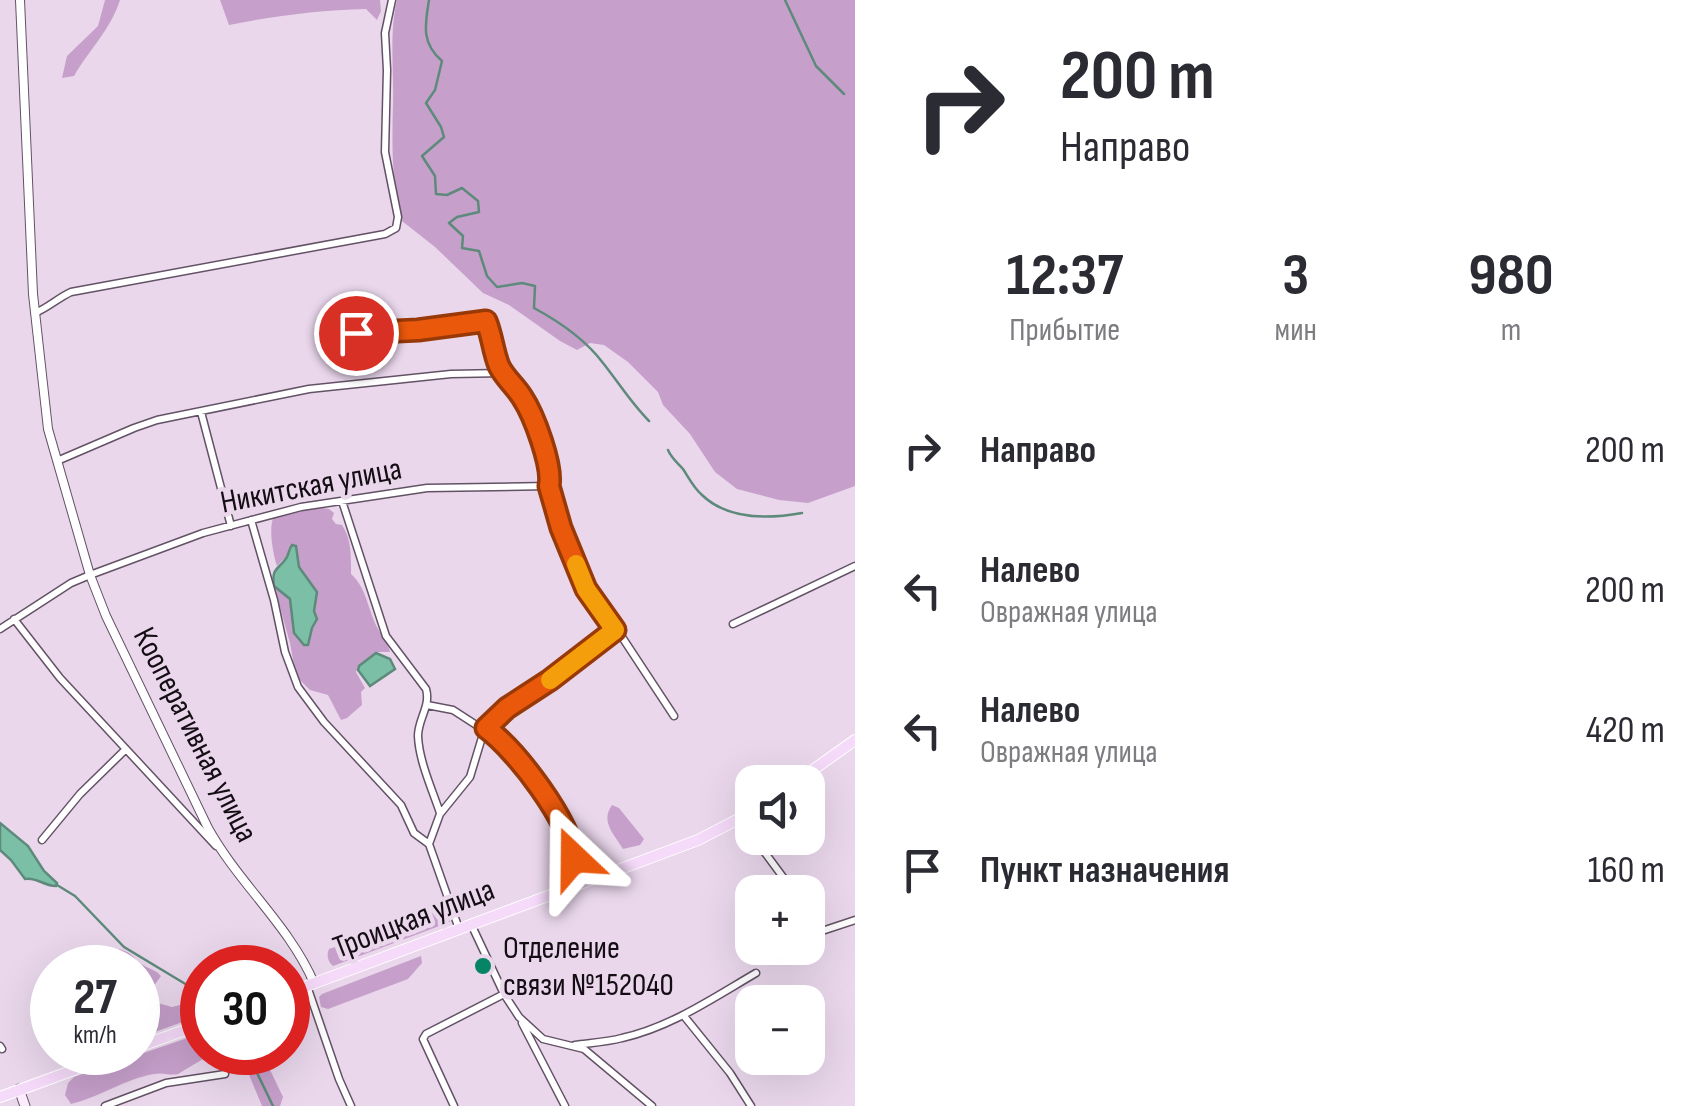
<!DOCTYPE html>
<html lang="ru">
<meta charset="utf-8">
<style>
:root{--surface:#fff;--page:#f2f2f3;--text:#2b2b33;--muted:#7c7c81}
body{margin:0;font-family:"Sofia Sans Condensed",sans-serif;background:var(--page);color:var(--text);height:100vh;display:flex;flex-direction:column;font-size:38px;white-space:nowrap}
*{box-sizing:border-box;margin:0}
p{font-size:32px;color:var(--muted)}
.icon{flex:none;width:55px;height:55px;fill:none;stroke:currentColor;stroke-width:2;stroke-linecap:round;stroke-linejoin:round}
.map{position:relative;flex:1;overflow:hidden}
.panel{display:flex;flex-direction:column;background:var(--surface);width:850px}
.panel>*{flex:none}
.top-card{background:#fff;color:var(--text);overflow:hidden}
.tools{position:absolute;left:735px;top:765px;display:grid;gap:20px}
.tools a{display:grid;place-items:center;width:90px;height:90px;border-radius:20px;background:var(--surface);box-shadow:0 10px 40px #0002;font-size:50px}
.speed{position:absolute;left:30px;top:945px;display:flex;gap:20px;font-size:50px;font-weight:700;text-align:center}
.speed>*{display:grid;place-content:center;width:130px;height:130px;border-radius:50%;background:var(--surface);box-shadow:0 10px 40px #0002;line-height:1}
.speed small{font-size:25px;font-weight:400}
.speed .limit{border:15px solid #d22;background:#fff;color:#111}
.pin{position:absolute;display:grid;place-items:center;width:85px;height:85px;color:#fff;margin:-42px;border:5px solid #fff;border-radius:50%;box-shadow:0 2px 10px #0007}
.me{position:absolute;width:110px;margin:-55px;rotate:337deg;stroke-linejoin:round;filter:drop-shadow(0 0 8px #0008)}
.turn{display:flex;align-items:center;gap:35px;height:210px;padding:0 40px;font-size:45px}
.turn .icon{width:130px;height:130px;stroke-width:2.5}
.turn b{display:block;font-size:70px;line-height:85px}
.eta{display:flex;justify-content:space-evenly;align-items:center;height:170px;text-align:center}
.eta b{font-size:60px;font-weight:700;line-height:70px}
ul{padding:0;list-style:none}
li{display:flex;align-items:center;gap:30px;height:140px;padding:0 40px}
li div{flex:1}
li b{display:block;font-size:38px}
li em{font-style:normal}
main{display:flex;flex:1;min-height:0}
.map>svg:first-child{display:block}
</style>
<main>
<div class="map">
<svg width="855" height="1106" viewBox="0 0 855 1106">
<rect width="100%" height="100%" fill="#ead7ec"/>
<path fill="#c6a0cb" d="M105 0H120C111 29 89 50 74 76L62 78 67 56 98 26Z
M220 0H380L381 11 377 20 366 9C320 10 274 16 229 25Z
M397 0H855V486L808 503 779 500 737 489 715 472 690 434 663 405 658 392 628 362 604 345 590 343 577 350 560 341 509 305 483 293 435 247 402 221C391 182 392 142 393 103 394 67 389 35 397 0Z
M316 507 329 509 334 513 332 519 336 524 342 525C352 540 351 557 351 574 367 588 368 611 378 629 383 638 388 642 390 652H376L358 666 356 672 365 688 361 692 362 705 347 718 341 720 328 695 310 690 296 676 290 643 274 586 290 599 294 633 312 628 317 619 314 611 317 592 299 567 296 546 277 566C273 554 268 527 274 516Z
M612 805 619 808 644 839 640 845 623 849C614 834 600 822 612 805Z
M438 910 450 917V922L333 966C328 962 326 955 329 949L338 946 342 947 345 954 352 956 362 946 386 938 395 927Z
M119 949C136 954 132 959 143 965 150 970 155 969 161 976L153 987 138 978V968L123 967 116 955Z
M421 956 422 963 408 979 328 1009 321 1007 319 997 322 994Z
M192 988 202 991V1015L138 1038V1011L158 1003 172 1007 180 1005Z
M202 1033V1052L213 1053 178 1074C169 1076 163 1072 154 1074 125 1079 100 1097 71 1104L65 1095 68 1083 74 1077Z
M240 1053H262L283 1097 280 1106H262Z"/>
<path fill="#7cbfa7" stroke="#5d8a7b" stroke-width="2.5" d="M292 545 296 546 299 567 317 592 314 611 317 619 312 628 308 645H304L294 633 290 599 274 586C271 567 279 570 287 557 289 553 289 549 292 545Z
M376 653 390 659 395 669 370 686 358 670 359 666Z
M0 823 28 846 44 871 57 883 56 886C44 886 37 877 25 879L11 860 0 850Z"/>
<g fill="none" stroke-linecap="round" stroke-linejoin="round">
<path stroke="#5d8a7b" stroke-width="2.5" d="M429 0C425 25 421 43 442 61L435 90 426 103 441 127 444 137 422 156 435 176 436 194 447 195 462 188 478 201 479 212 457 217 449 223 463 236 462 248 479 251 487 276 497 287 522 283 535 286 534 308C560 322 585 339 603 363 619 383 631 403 649 421
M785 0 816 66 844 94
M668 450C672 459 677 462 683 469 689 478 693 487 702 495 728 520 769 519 802 513
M57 885 75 896 124 947 202 994
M247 1052 273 1106"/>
<g stroke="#635265" stroke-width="9">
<path id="minor" d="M35 313C49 307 58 298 71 292L385 234 396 228 398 217 385 152 387 70 385 33 392 0
M356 333 418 330 486 321C492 335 493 351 499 366 505 378 515 386 522 397 534 416 553 465 549 486 564 537 580 600 622 637L674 716
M201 412 231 526
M57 461 134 428 157 420 309 389 451 374 503 373
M342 501 386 636 426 689C431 706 418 719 418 736 419 761 432 789 440 813
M251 520 274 600 285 652 298 687 324 722 401 805 414 833 429 844
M14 619 60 678 216 846
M733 624 855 566
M0 629 71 583 90 575 203 533 301 507 427 488 549 486
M427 705 453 710 484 730
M486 728 520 758 568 834 573 847 577 886
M741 819 752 835
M754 838 794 892
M42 840 80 794 126 749
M808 911 822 931 855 920
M471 924 504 994 519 1017 543 1039 584 1049 652 1106
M459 929 429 844 440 814 470 777 483 734 490 723 507 708 551 680 615 630
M307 986 339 1079 351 1106
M684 1016 730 1073 751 1106
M522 1023 565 1106
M575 1045C590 1043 607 1042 622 1038 671 1027 713 998 756 973
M0 1046 2 1049
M105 1106 166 1083 225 1074
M454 1106 423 1039 426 1034 504 994"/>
</g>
<g stroke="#635265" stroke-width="10">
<path id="tertiary" d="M20 0 33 294 48 429 90 575 106 616 208 828C239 884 289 925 314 983"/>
</g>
<g stroke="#635265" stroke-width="11">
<path id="secondary" d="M19 1089 25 1106"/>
</g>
<g stroke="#fff" stroke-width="12">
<path id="primary" d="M796 782 855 740
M288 993 698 840 752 812
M138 1047 202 1024
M0 1097 123 1052"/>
</g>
<use href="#minor" stroke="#fff" stroke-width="6"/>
<use href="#tertiary" stroke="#fff" stroke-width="8"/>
<use href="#secondary" stroke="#faecfc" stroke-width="9"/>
<use href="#primary" stroke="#f5daf9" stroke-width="10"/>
</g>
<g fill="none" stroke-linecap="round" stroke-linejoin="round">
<g stroke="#983908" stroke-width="25">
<path id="route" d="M356 333 418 330 486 321C492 335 493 351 499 366 505 378 515 386 522 397 534 415 553 466 549 486L561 528 586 589 615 630 550 680 507 708 486 728C517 751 570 821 574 858"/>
</g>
<use href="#route" stroke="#ea580c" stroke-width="18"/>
<path stroke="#f59e0b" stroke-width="18" d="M550 680 615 630 586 589 576 564"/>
</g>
<circle fill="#068566" stroke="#ead7ec" stroke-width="4" cx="483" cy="966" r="10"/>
<g text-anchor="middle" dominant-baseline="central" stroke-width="9" stroke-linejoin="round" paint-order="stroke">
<g font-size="32" fill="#140d14" stroke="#ead7ec">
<text transform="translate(311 486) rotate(-11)">Никитская улица</text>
<text transform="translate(195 735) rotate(63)">Кооперативная улица</text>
<text transform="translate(414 919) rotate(-21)">Троицкая улица</text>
</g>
<g font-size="32" fill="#140d14" stroke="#ead7ec" text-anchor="start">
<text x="503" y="948">Отделение<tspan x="503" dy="37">связи №152040</tspan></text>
</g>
</g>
</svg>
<div class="tools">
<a><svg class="icon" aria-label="sound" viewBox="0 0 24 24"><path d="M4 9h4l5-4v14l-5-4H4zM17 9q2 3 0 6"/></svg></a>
<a>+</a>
<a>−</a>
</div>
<div class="speed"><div>27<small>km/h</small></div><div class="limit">30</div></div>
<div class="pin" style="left:356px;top:333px;background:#d93025"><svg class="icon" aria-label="arrive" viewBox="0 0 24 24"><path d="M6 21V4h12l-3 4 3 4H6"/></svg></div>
<svg class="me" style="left:574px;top:858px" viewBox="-20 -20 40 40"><path d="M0-17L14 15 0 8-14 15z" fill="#ea580c" stroke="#fff" stroke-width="4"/></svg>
</div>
<section class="panel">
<div class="top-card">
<div class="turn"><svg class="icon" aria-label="right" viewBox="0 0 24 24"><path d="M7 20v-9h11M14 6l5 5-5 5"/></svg><div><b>200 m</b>Направо</div></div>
</div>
<div class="eta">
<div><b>12:37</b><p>Прибытие</p></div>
<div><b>3</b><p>мин</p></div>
<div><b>980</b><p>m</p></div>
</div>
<ul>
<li><svg class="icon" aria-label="right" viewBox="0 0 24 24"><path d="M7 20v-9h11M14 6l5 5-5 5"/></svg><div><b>Направо</b></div><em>200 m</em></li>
<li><svg class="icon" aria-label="left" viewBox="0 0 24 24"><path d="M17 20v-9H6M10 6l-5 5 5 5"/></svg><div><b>Налево</b><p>Овражная улица</p></div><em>200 m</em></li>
<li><svg class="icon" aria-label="left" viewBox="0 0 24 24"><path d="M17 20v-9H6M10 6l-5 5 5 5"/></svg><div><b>Налево</b><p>Овражная улица</p></div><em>420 m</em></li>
<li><svg class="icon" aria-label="arrive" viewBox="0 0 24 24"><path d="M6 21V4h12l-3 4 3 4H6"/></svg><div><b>Пункт назначения</b></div><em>160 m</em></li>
</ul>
</section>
</main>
